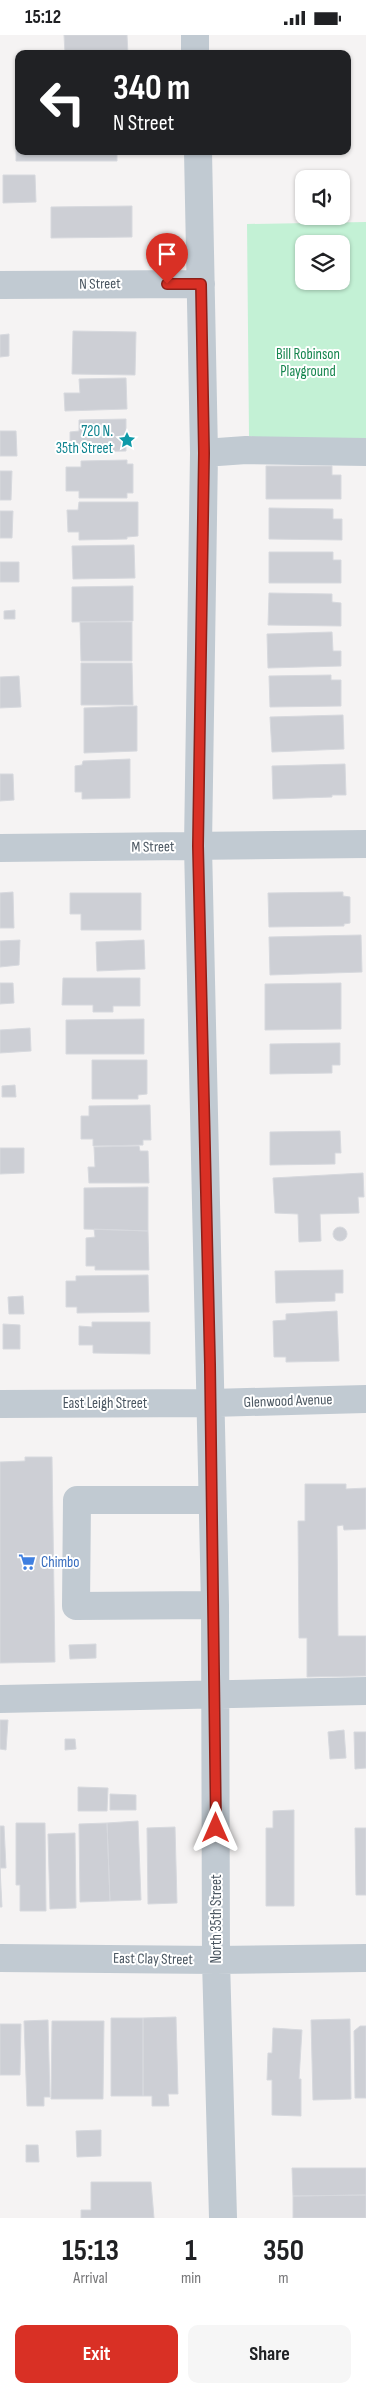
<!DOCTYPE html>
<style>
:root{--surface:#fff;--page:#f6f6f6;--text:#202124;--muted:#757577;--accent:#d93025}
body{margin:0;font-family:"Sofia Sans Condensed",sans-serif;background:var(--page);color:var(--text);height:100vh;display:flex;flex-direction:column;font-size:19px;white-space:nowrap}
*{box-sizing:border-box;margin:0}
p{font-size:16px;color:var(--muted)}
.icon{flex:none;width:28px;height:28px;fill:none;stroke:currentColor;stroke-width:2;stroke-linecap:round;stroke-linejoin:round}
.map{position:relative;height:2183px;overflow:hidden}
.side{display:flex;flex-direction:column;background:var(--surface);flex:1}
.side>*{flex:none}
.top-card{position:absolute;left:15px;top:15px;width:336px;height:105px;border-radius:10px;box-shadow:0 1px 4px #0004;background:#202124;color:#fff;overflow:hidden}
.controls{position:absolute;left:295px;top:135px;display:grid;gap:10px}
.controls a{display:grid;place-items:center;width:55px;height:55px;border-radius:10px;background:var(--surface);box-shadow:0 1px 4px #0004;font-size:25px}
.pin{position:absolute;display:grid;place-items:center;width:42px;height:42px;color:#fff;margin:-51px -21px;border-radius:50% 50% 50% 0;rotate:-45deg;box-shadow:0 0 5px #0007}
.pin .icon{rotate:45deg}
.me{position:absolute;width:55px;margin:-28px;rotate:0deg;stroke-linejoin:round;filter:drop-shadow(0 0 4px #0008)}
.turn{display:flex;align-items:center;gap:18px;height:105px;padding:0 15px;font-size:22px}
.turn .icon{width:65px;height:65px;stroke-width:2.5}
.turn b{display:block;font-size:35px;line-height:42px}
.eta{display:flex;justify-content:space-evenly;align-items:center;height:85px;text-align:center}
.eta b{font-size:30px;font-weight:700;line-height:35px}
.primary-button{display:flex;gap:10px;margin-top:auto;padding:10px 15px}
.primary-button a{flex:1;height:58px;border-radius:10px;background:var(--accent);color:#fff;font-size:20px;font-weight:700;line-height:58px;text-align:center}
.primary-button a+a{background:var(--page);color:var(--text)}
.status{display:flex;justify-content:space-between;align-items:center;height:35px;padding:0 25px;background:var(--surface);direction:ltr}
.status svg{height:14px;fill:currentColor}
.map>svg:first-child{display:block}
</style>
<div class="status"><b>15:12</b><svg viewBox="0 0 49 12"><path d="M0 12V9h3v3zM5 12V6h3v6zM10 12V3h3v9zM15 12V0h3v12zM26 1h20v11H26zM47 4h2v5h-2z"/></svg></div>
<div class="map">
<svg width="366" height="2183" viewBox="0 0 366 2183">
<rect width="100%" height="100%" fill="#f5f3f3"/>
<path fill="#c3f1d5" fill-rule="evenodd" d="M366 187V410L252 412V401H249L247 189ZM304 209H341V246H304Z"/>
<path fill="#cdcfd5" stroke="#d7d9de" d="M64 0H127L128 19H65Z
M16 101H19V116H117V126H16Z
M3 140H35L36 167 3 168Z
M132 171V202L51 203V172Z
M73 296 136 297 135 340 72 339Z
M9 299V321L0 322V300Z
M126 343 127 374 65 376 64 358H80L79 344Z
M126 384V416L70 417V397L79 396V385Z
M0 396H16L17 421H0Z
M127 425V429H133V458H127V463H79V456H66V432H81V426Z
M266 431H332V440H341V464H266Z
M0 436H12L11 465H0Z
M79 467H138V501L127 502V504L79 505V497H68L67 475H78Z
M269 473 333 474V484H342V505L269 504Z
M0 476H13L12 503H0Z
M134 510 135 543 73 544 72 511Z
M269 517H333V525H341V548H269Z
M0 527H19V547H0Z
M133 551V586L72 587V552Z
M269 558 332 559V567L341 568V591L268 590Z
M15 575V584H4V576Z
M80 587H132V626H81Z
M332 597 333 616H341V631L268 633 267 599Z
M81 628H132L133 670H81Z
M331 640V645H341V671L270 672 269 641Z
M19 641 21 672 0 673V642Z
M137 671V716L84 718V673Z
M343 680 344 714 272 717 270 682Z
M130 724V763L82 764V757H75V731L82 730 83 726Z
M345 729 346 760H332V762L273 764 272 731Z
M0 739H13L14 765 0 766Z
M13 857 14 893H0V858Z
M343 857V861L350 862V888L344 889V891L269 892 268 858Z
M70 858H141V895H81V879H70Z
M361 900 362 937 270 940 269 902Z
M20 905 19 930 0 932V906Z
M144 905 145 934 97 936 96 907Z
M63 943H140V971H113V977H93V970H62Z
M0 948H13L14 968 0 969Z
M341 948V994L265 995V949Z
M144 984V1019H66V985Z
M30 993 31 1016 0 1018V995Z
M340 1008V1030H332V1038L270 1039V1009Z
M92 1025H147V1059L138 1060V1064H92Z
M15 1050 16 1062H2V1051Z
M150 1070 151 1105H143V1110L93 1111V1104H81V1081H89V1071Z
M340 1096 341 1118H335V1129L270 1130V1097Z
M139 1111 140 1116H148L149 1148H89L88 1132H95L94 1112Z
M0 1113H24V1138L0 1139Z
M363 1138 364 1162H358L359 1178 320 1179 321 1206 299 1207 298 1179 275 1178 273 1143Z
M148 1152V1196L84 1194V1153Z
M333 1199a7 7 0 1 1 14 0a7 7 0 1 1-14 0Z
M94 1194 148 1196 149 1235H95V1231H86V1203L95 1202Z
M343 1235V1258H335V1266L276 1268 275 1236Z
M148 1240 149 1277 77 1278V1272H66V1246H76V1241Z
M23 1261 24 1279H9L8 1262Z
M337 1276 339 1326 286 1327V1322H274L273 1286 286 1285V1279Z
M92 1287H150V1319L93 1318V1310H79V1291L92 1292Z
M3 1289 20 1290V1314H3Z
M25 1422H52L55 1627 0 1628V1427L25 1426Z
M305 1449H346V1454L366 1453V1494L344 1495 343 1490 337 1491 338 1601H366V1641L307 1642V1603H299L298 1486H305Z
M96 1609V1623L70 1624 69 1610Z
M0 1685H8L6 1715 0 1714Z
M344 1695 346 1723 330 1724 328 1697Z
M354 1697H366V1733L355 1734Z
M65 1704H75L76 1714 65 1715Z
M78 1752 108 1753 107 1776H78Z
M110 1759 136 1760V1775H110Z
M294 1775V1871H266V1793H273V1776Z
M138 1786 141 1865 110 1866 107 1788Z
M16 1788H45L46 1876H20V1850H16Z
M107 1788 110 1866 80 1867 79 1789Z
M0 1791H4L6 1833H0L2 1872H0Z
M175 1792 177 1868 148 1869 147 1793Z
M355 1793H366V1860H356Z
M75 1798 76 1873 50 1874 48 1799Z
M176 1982 178 2059H168L169 2071H152V2061H143V1983Z
M111 1983H143V2061H111Z
M350 1984 351 2064 313 2065 311 1985Z
M48 1985 50 2062H44V2071H27L24 1986Z
M52 1986H104L103 2064H51Z
M0 1989H21L20 2040H0Z
M360 1991H366V2063H355L354 1996Z
M273 1993 302 1995 299 2044H301V2081L272 2080V2045H267L268 2018H272Z
M101 2095V2121L77 2122 76 2096Z
M26 2110H38L39 2127H26Z
M292 2133H366V2160L293 2161Z
M91 2147H151L154 2183H81V2175H91Z
M366 2160V2183H293V2161Z"/>
<g fill="none" stroke-linecap="round" stroke-linejoin="round">
<path stroke="#c1cad2" stroke-width="28" d="M195 0V19
M198 116 204 418 198 811 215 1570 216 1925 223 2183
M0 250 201 249
M204 418 246 415 366 417
M0 813 366 809
M0 1369 211 1368 366 1364
M212 1465H77L76 1571 215 1570
M0 1664 366 1656
M0 1923 216 1925 366 1923"/>
</g>
<g fill="none" stroke-linecap="round" stroke-linejoin="round">
<g stroke="#8d1f18" stroke-width="12">
<path id="route" d="M167 249H201L204 418 198 811 210 1330 216 1793"/>
</g>
<use href="#route" stroke="#d93025" stroke-width="9"/>
</g>
<defs>
<g id="sight-bare" transform="scale(1.35)"><path d="M0-6L1.8-2.2L6-1.7L2.9 1.2L3.7 5.4L0 3.3L-3.7 5.4L-2.9 1.2L-6-1.7L-1.8-2.2Z" fill="#0f9aa8" stroke="#fff" stroke-width="2.5" paint-order="stroke"/></g>
<g id="supermarket-bare" transform="scale(1.35)"><path d="M-6-5.5h2.5l.6 2H6L4.5 2H-2.5L-4.4-4H-6ZM-1.5 3.2a1.3 1.3 0 1 0 .1 0ZM3 3.2a1.3 1.3 0 1 0 .1 0Z" fill="#3f7fe0" stroke="#fff" stroke-width="2.5" paint-order="stroke"/></g>
</defs>
<g fill-rule="evenodd">
<use href="#sight-bare" x="127" y="405"/>
<use href="#supermarket-bare" x="27" y="1527"/>
</g>
<g text-anchor="middle" dominant-baseline="central" stroke-width="4" stroke-linejoin="round" paint-order="stroke">
<g font-size="15" fill="#4a5661" stroke="#fff">
<text transform="translate(100 249) rotate(-1)">N Street</text>
<text transform="translate(153 812) rotate(-1)">M Street</text>
<text transform="translate(288 1366) rotate(-2)">Glenwood Avenue</text>
<text x="105" y="1368">East Leigh Street</text>
<text transform="translate(216 1884) rotate(-90)">North 35th Street</text>
<text transform="translate(153 1924) rotate(1)">East Clay Street</text>
</g>
<g font-size="15" fill="#17864f" stroke="#fff">
<text x="308" y="319">Bill Robinson<tspan x="308" dy="17">Playground</tspan></text>
</g>
<g font-size="15" fill="#0d838f" stroke="#fff" text-anchor="end">
<text x="113" y="396">720 N.<tspan x="113" dy="17">35th Street</tspan></text>
</g>
<g font-size="15" fill="#366cbe" stroke="#fff" text-anchor="start">
<text x="41" y="1527">Chimbo</text>
</g>
</g>
</svg>
<div class="controls">
<a><svg class="icon" aria-label="sound" viewBox="0 0 24 24"><path d="M4 9h4l5-4v14l-5-4H4zM17 9q2 3 0 6"/></svg></a>
<a><svg class="icon" aria-label="layers" viewBox="0 0 24 24"><path d="M12 4l9 5-9 5-9-5zM3 14l9 5 9-5"/></svg></a>
</div>
<div class="pin" style="left:167px;top:249px;background:#d93025"><svg class="icon" aria-label="arrive" viewBox="0 0 24 24"><path d="M6 21V4h12l-3 4 3 4H6"/></svg></div>
<svg class="me" style="left:216px;top:1793px" viewBox="-20 -20 40 40"><path d="M0-17L14 15 0 8-14 15z" fill="#d93025" stroke="#fff" stroke-width="4"/></svg>
<div class="top-card">
<div class="turn"><svg class="icon" aria-label="left" viewBox="0 0 24 24"><path d="M17 20v-9H6M10 6l-5 5 5 5"/></svg><div><b>340 m</b>N Street</div></div>
</div>
</div>
<section class="side">
<div class="eta">
<div><b>15:13</b><p>Arrival</p></div>
<div><b>1</b><p>min</p></div>
<div><b>350</b><p>m</p></div>
</div>
<div class="primary-button"><a>Exit</a><a>Share</a></div>
</section>
